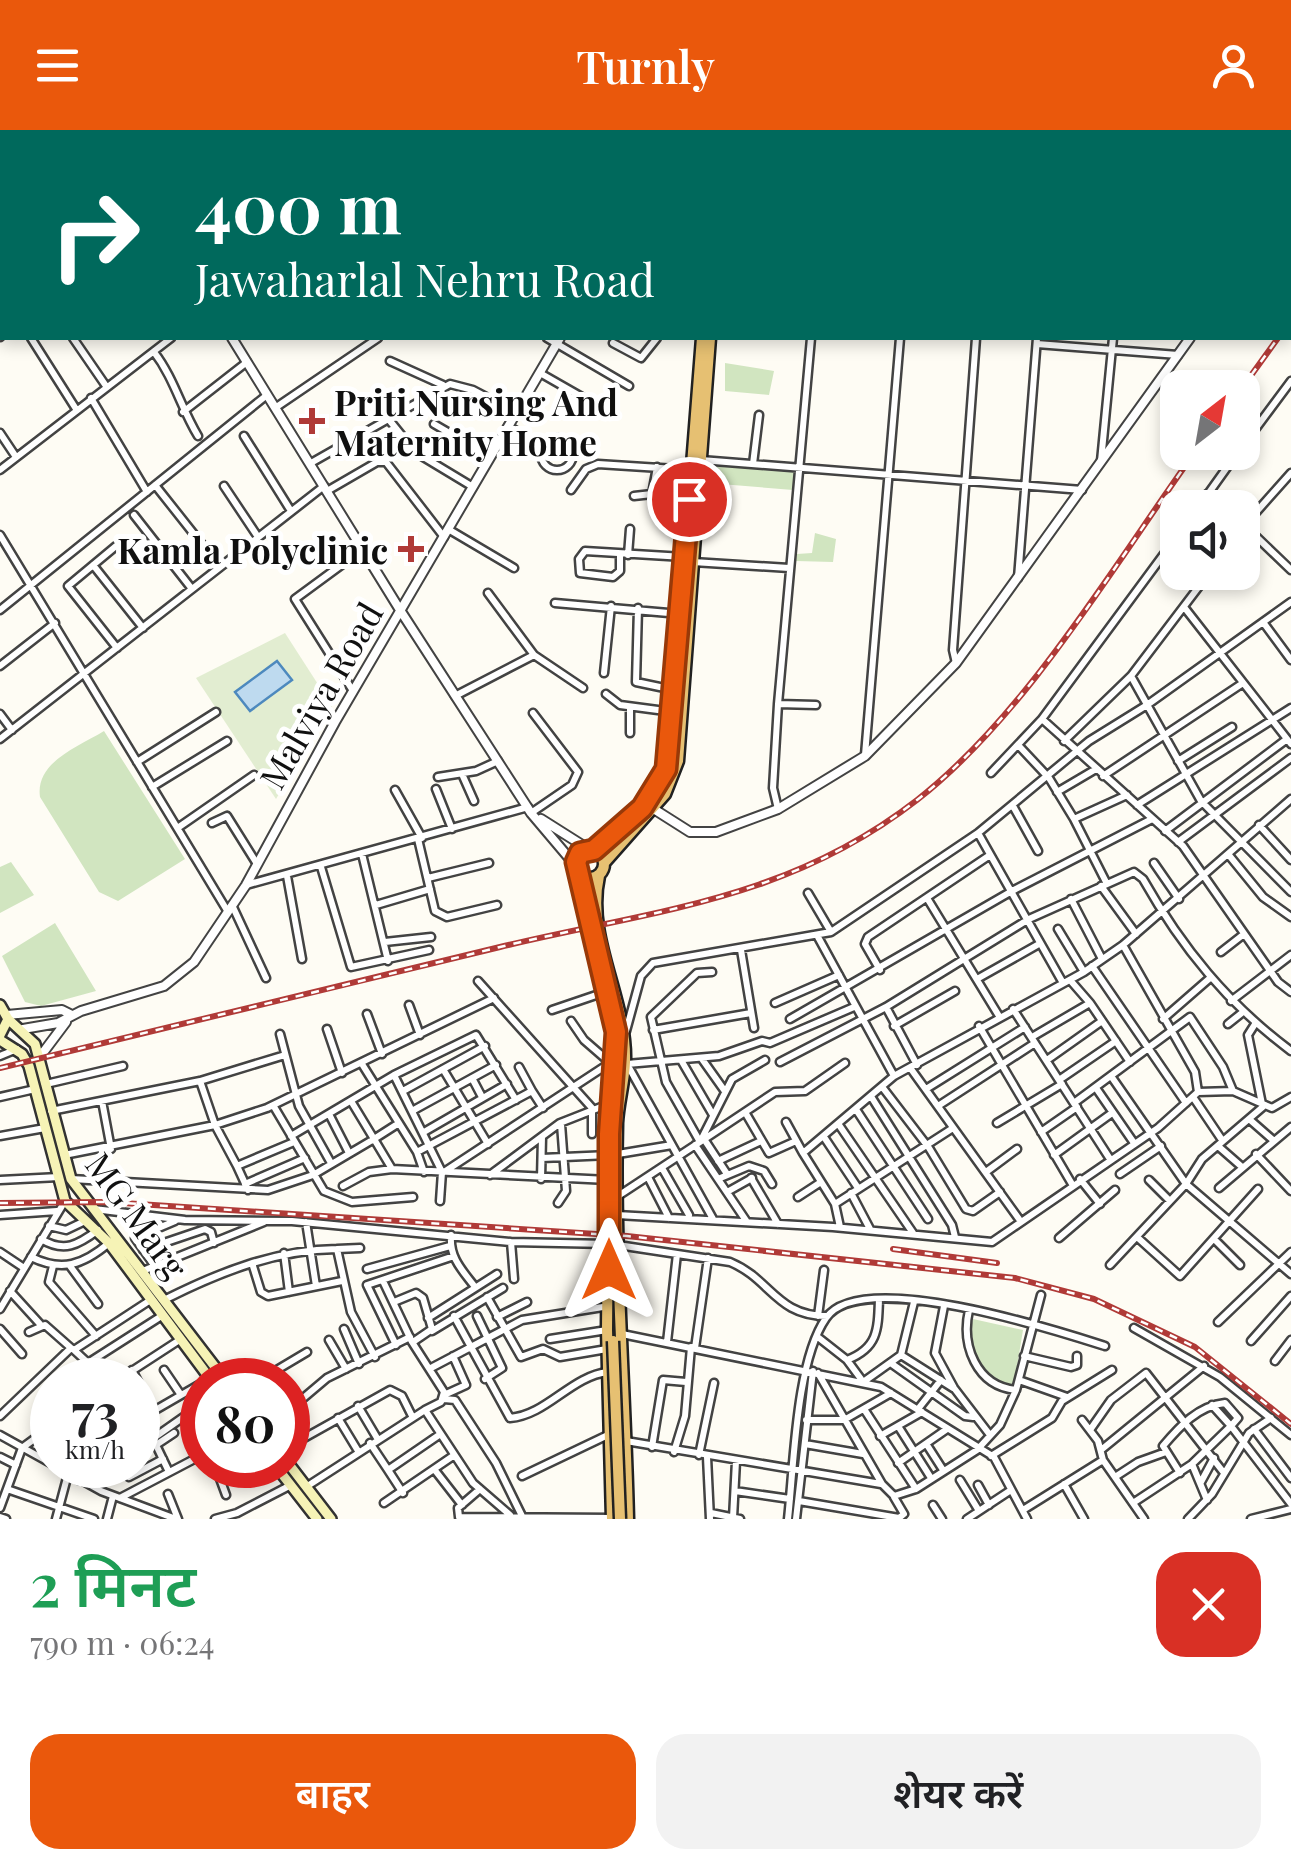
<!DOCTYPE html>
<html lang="hi">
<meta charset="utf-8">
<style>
:root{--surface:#fff;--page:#f2f2f2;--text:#202124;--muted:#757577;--accent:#ea580c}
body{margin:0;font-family:"Playfair Display","Noto Sans Devanagari",serif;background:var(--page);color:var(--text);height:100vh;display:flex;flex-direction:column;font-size:38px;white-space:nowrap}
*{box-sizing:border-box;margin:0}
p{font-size:32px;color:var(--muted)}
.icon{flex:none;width:55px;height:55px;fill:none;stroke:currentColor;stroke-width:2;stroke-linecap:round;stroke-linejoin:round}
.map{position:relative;height:1389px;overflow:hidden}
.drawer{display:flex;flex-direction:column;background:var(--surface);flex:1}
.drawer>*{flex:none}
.guide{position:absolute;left:0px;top:0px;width:1292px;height:210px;box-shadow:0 5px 15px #0003;background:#00695c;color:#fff;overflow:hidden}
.needle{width:65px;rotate:31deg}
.tools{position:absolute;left:1160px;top:240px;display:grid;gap:20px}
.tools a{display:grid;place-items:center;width:100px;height:100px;border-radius:20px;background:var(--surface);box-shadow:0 5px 15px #0003;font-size:50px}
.speed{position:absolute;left:30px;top:1228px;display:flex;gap:20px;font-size:50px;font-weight:700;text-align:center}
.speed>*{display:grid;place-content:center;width:130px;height:130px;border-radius:50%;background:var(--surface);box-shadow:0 5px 15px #0003;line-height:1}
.speed small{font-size:25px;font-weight:400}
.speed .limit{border:15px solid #d22;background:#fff;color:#111}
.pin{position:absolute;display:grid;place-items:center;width:85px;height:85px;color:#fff;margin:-42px;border:5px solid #fff;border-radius:50%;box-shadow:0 2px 10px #0007}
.me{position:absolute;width:110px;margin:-55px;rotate:0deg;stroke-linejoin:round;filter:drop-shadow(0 0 8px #0008)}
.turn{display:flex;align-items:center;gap:35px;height:210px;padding:0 30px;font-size:45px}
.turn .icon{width:130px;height:130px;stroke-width:2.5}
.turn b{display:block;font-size:70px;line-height:85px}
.round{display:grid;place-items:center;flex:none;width:105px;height:105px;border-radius:30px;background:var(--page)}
.headline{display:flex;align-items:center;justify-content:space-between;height:170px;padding:0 30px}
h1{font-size:60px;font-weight:600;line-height:75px;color:#1e9e55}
.action{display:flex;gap:20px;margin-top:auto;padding:20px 30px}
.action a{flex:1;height:115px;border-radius:30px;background:var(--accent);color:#fff;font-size:40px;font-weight:600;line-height:115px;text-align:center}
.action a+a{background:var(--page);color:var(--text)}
header{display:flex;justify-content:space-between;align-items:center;height:130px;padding:0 30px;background:var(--accent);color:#fff;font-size:45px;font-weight:600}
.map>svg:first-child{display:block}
</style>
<header><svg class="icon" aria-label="menu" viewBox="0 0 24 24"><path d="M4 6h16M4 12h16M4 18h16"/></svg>Turnly<svg class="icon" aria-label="person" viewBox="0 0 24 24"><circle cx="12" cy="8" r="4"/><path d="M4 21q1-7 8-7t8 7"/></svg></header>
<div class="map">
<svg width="1291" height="1389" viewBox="0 0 1291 1389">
<rect width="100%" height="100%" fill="#fefcf4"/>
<path fill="#d1e5c0" d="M725 233 774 241 769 265 725 261Z
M710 331 795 339 793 360 708 353Z
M815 403 836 409 833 432 796 431 797 424 812 423Z
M104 601 185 729 118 771 99 762 40 667C35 632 78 617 104 601Z
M11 732 34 765 0 783V737Z
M55 793 96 861 41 876 25 872 2 826Z
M973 1189 1023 1200 1014 1255C984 1253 964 1217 973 1189Z"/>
<path fill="#e2edd1" d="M285 503 332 576 276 669 196 548Z"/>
<path fill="#bedaef" stroke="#4d89be" stroke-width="2.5" d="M277 531 292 550 250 581 235 562Z"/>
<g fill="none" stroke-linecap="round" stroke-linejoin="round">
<g stroke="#434343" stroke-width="11">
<path id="minor" d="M459 0 460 2
M486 0 488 2
M528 0 529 2
M622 0 624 2
M912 0V2
M1112 0H1167
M1203 0 1205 2
M1229 0 1230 2
M138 2 142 0
M223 2 228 0
M264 2 268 0
M540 2 545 0
M824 2V0
M920 2 921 0
M993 2V0
M1053 2V0
M1099 2 1100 0
M0 160 2 164
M0 207 2 205
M31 208 76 279
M73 208 106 256
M547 208 629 256
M613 213 641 228 657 208
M1037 214 1178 225
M154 222C174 248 181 278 198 306
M390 231 443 255
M540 243 603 279
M91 268 147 362
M275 278 378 208
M183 282 247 232
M390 291 415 322 473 357
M434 294 489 326
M508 296 543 317
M0 303 16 327
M244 306 291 381
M541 324a16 16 0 1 1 32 0a16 16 0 1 1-32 0Z
M1242 317 1291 251
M701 330 1082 360
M1101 331 1113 208
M311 333 450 254 473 260 515 282
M753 334 759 285
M0 340 171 208
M155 355 220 437
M224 356 258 407
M571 360 586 339 598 334 691 340
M327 361 377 332H386L444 407
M1207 364 1223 378
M634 366 652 364 657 337
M1198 378 1238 322
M134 385 192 459
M1242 393 1291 440
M1242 398 1291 343
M448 399 514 438
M0 405 228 782
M116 416 68 456 117 518
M620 424V441L613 447 580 443 579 429 585 421 684 427
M628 425 630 399
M693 432 789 438
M93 435 143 498
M1018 448 1037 208
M488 463 534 525 583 558
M555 473 680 484
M1184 477 1291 614
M638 478 636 552 674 560
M0 480 267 265
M1263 492 1291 530
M956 533 953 520 976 208
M0 536 55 493
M604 543 611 476
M1131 546 1201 671 1291 762
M353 561 295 469 363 419
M606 564 620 575 673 582
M455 566 534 525
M778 574 816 575
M630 577V603
M0 584 12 600
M1042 589 1183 716 1278 852 1291 862
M0 609 324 356
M1064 611 1131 546 1210 442
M1019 616 1049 648 1074 689 1127 665
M865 625 900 208
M1178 631 1232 597
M137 632 216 582
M991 643 1042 589 1178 405
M462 644 474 671
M1103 646 1243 553
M438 647 476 641 498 631
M152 657 227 611
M436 659 452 699
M395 660 422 708
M1057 662 1096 639
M1137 675 1291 578
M1013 676 1038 721
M778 679 773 658 778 574 811 208
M531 683 572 655 578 642 533 583
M1074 689 1106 752
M212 693 227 686 257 734
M1259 695 1291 730
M179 697 254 645
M1165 701 1287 609
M978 703 1063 853
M418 709 435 781 447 787 497 775
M1178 712 1291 628
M362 724 388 831
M1228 724 1263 767 1291 787
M1154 733 1179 769
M321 737 351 837 429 820
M287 746 302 829
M428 748 489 733
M246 755 528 677
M1101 756 1136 804
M808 763 831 802
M927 768 999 886
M1071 769 1102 829
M232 775 266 848
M376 775 430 759
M1058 799 1084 842
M818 807 894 946
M385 812 431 807
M1123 815 1195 942 1198 962
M741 820 754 898
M1221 822 1244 804
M1092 836 1186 973
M880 840 865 814 868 807 990 725
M712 842 697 843 651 887 666 952 700 1012 775 962 805 961 845 933
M977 849 1039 814
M478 851 592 978V1004
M1231 871 1291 825
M775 873 839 845
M1090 873 1130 932
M409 875 420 905
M886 877 917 935
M1013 879 1110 1029
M552 880 605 862
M367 884 382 924
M790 889 1012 761 1152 689
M1163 889 1210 848
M571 891 584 910 607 930
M1228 894 1243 882
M1255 894 1248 905 1262 974
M894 896 955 861
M979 896 1072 1054
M327 899 342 943
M653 900 751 883
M626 901 641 846 653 833 831 802 978 703 1089 611 1147 575 1291 472
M280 904 299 976 331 1033
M1032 907 1090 873 1070 850
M0 926 17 919
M702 929 724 960
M681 930 713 985
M1047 930 1102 891
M780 932 886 877 1029 789 1134 742 1143 749C1182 818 1228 874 1291 921
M362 934 417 1022
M627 934 713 1089
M627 934 719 926 762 911 770 913 854 877
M519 937 532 961
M443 939 488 1014
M911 939 1019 1089
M394 945 442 1042 440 1071
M1111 946 1186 1054 1291 1144
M472 948 482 967
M1059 950 1116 911
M200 951 215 995 237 1036
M46 954 123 936
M883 958 929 1018 966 1079 973 1081 1000 1062
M1096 958 1134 1013
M926 959 1025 897
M403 961 485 916
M0 967 35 959
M1193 967 1222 1010
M872 968 952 1095 955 1107
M102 971 111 1019
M351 971 374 1009 399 993
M1074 973 1190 887 1223 937 1233 961
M273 975 324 1061 352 1072 413 1067
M938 976 1035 913
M51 981 200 951 285 925
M412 981 496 935
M857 981 928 1089
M745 982 769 1023 796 1011
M329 984 349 1023
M1249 989 1273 1010
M786 992 803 1023
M997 993 1062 954
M839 995 913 1103
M424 1002 507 954
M1041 1002 1077 977
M0 1006 45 998
M291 1006 394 945 476 905 516 970
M824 1007 858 1058
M704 1009 727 1044
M695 1015 747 1092
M1218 1016 1242 1037
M618 1024 672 1015
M1256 1024 1291 1061
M64 1025 215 995 267 978 494 868
M1054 1025 1112 983
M542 1028 609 1025
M718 1031 761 1011
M662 1038 689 1085
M424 1042 417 1022 532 961 543 978
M444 1042 616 929
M986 1042 1017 1019
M1120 1044 1161 1016
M490 1045 560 993 611 973
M648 1047 669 1088
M751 1048 778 1094
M71 1049 268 1060 313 1045 374 1009 392 1039
M541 1049 542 1007
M718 1049 749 1036 764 1041 772 1054
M1080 1049 1100 1074
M0 1050 59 1047
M1149 1050 1170 1071
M245 1054 305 1028
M343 1056 369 1042 392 1039 608 1050
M1219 1058 1291 997
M248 1060 237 1036 294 1012
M727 1062 752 1048
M851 1063 870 1099
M618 1066 700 1012 732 949 765 930
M798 1067 821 1052
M558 1073 566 1061 561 994
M835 1074 953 998
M94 1079 185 1090 292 1091 511 1112 608 1114
M0 1085 57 1081
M617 1085 833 1097 992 1112 1158 998 1198 962 1233 961 1272 978 1291 967
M306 1092 316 1156
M49 1096 66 1100 85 1091
M840 1097 835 1074 803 1023 894 946 1084 842 1123 815 1291 669
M451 1105C449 1128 463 1141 475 1157
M1137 1107 1180 1146 1258 1059
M1059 1108 1115 1060
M41 1109C64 1123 78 1115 98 1100
M1216 1111 1240 1135
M511 1112 514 1149
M618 1115 730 1132C771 1149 776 1186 827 1186
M337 1119 360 1118
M143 1120 205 1099 211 1102 214 1113
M0 1122 24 1138
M284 1123 289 1162
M31 1127C62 1142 83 1135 109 1113
M252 1133 261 1162 268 1166 342 1151
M1110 1135 1186 1054 1202 1029 1265 975
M53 1136 49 1152 96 1206
M70 1136 98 1174
M155 1136 135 1108 175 1091
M367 1139 450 1116
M145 1140 264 1092
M383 1151 412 1212 444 1262 441 1272 425 1280
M10 1161 40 1194
M487 1167 521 1227 543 1219 560 1227 607 1219
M166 1169C220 1142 275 1120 337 1119L351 1182 375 1227
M394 1172 416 1163 423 1168 432 1199 413 1212
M944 1176 935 1223 954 1258 990 1305
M0 1179 65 1071
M969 1180C961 1215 976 1256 1016 1260
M454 1186 510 1288C547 1285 571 1246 608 1242
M477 1186 502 1238 485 1249
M818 1186 824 1140
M497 1187 527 1172
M428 1188 497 1144
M1218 1192 1291 1122
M1134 1198 1220 1247 1291 1305
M0 1199 22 1224
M344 1199 359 1234
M432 1201 503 1158
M29 1202 45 1195 71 1218
M622 1204 881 1257 994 1327 1027 1389
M819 1208 847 1230C878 1218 878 1200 879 1169
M550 1209 607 1200
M329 1210 346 1239
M1251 1211 1291 1166
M667 1212 677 1124
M396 1215 367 1155 454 1126
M695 1218 708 1128
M74 1220 88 1233 163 1185
M901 1225 953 1258
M1024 1226 1071 1237 1077 1235V1226
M847 1230 861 1249
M1275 1231 1291 1210
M88 1233 102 1250
M892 1234 965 1286 973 1287
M431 1238 522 1190 609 1176
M132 1240 153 1280
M164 1240 181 1265
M818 1243 882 1354 894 1366 916 1359 977 1320 1000 1295 1016 1260 1041 1165
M118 1250 181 1209
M260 1250 307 1222
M866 1250 901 1225 914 1172
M1019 1250 1067 1267
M444 1265 466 1255 453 1226
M444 1269 455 1270 496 1333 522 1386
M358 1276 377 1308
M864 1279 916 1359
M918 1279 941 1250
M288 1281 327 1248 410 1207
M0 1286 71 1218 74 1220 152 1169
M338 1288 358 1321
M138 1290 202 1253
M806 1290H844L891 1263
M1082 1290 1098 1311 1103 1330 1144 1389
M898 1296 931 1348
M1254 1299 1291 1348
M1090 1300 1111 1270 1146 1243 1224 1343
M0 1305 101 1361 176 1389
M138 1306 143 1315
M880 1306 922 1282
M626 1311 881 1354
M370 1313 388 1340 439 1305
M805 1314 863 1324
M927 1315 943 1340
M288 1317 390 1260 402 1266 412 1286
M652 1317 663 1250 686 1252
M138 1319 202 1274
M1101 1320 1204 1236
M674 1322 685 1286 691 1217
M699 1325 714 1253
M991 1326 1052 1288 1062 1271 1112 1240
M0 1327 16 1335
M707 1327 710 1389
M898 1333 947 1299
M1192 1334 1207 1370
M215 1335 226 1365
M434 1339 462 1375
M388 1340 403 1363
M169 1342 156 1315 174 1303
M1180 1343 1163 1316C1180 1296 1198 1276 1225 1273L1238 1288 1231 1296 1212 1275
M522 1346 610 1304
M129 1347 163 1329
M1115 1347 1138 1332 1166 1322
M78 1350 117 1335
M960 1350 979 1381
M1201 1352 1214 1328
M1064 1354 1084 1389
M978 1355 989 1375
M306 1357 425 1280 473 1353 510 1385
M7 1359 94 1389
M480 1359 458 1378 459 1387 613 1388
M735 1361 790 1369
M168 1364 178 1389
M120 1368 202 1325
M799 1371 899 1388 904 1384 894 1367
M384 1373 453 1326
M1133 1373 1192 1334 1231 1296 1291 1374
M933 1375 942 1389
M0 1378 22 1318 52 1296
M1023 1380 1103 1330
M711 1383 740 1389
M0 1387 6 1389
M733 1388 736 1331
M56 1389 68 1344
M107 1389 113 1366
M215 1389 237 1383 291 1355
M788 1389C794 1335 796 1231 826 1188 861 1137 1055 1200 1105 1216
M796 1389 813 1241
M967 1389 1011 1360
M1188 1389 1212 1364 1249 1303 1271 1288
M1251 1389 1291 1379"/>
</g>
<g stroke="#434343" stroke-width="12">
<path id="tertiary" d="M101 0 103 2
M683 2 685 0
M1290 67 1291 66
M232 208 400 480 531 683 575 735
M649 676 690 702H716L778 679 865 626 956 533 1190 208
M541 689 590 720
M7 885 62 880 72 885
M23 899 58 893 81 881 164 856 194 832 246 755 335 592 560 208
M39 928 66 892"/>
</g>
<g stroke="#323232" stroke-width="14">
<path id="secondary" d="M0 875 8 889 0 905
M8 889 35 914 71 1049 225 1250
M0 910 22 924 29 936 65 1071 109 1113 211 1250
M288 1333 331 1389
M275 1335 317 1389"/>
</g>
<g stroke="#212121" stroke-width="15">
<path id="primary" d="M0 1 1 0"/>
</g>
<g stroke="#212121" stroke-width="15">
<path id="trunk" d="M712 2V0
M723 2V0
M576 734a14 14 0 1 1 28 0a14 14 0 1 1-28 0Z
M594 720 652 666 669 626 702 208
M604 733 665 664 678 631 710 208
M577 742 616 914 609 989 607 1200 612 1389
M599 746C585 809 627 868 625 932 624 953 618 973 617 993 614 1125 625 1257 628 1389"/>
</g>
<use href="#minor" stroke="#fff" stroke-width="6"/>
<use href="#tertiary" stroke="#fff" stroke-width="8"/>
<use href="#secondary" stroke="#f6f3b6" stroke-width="9"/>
<use href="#primary" stroke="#e9d579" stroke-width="10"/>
<use href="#trunk" stroke="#e6c072" stroke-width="10"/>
<g stroke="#b03a37" stroke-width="6">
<path id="rail" d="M1290 178 1291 176
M1242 258 1278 208
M0 938C167 897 334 858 500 817 654 780 787 771 917 670 1026 585 1114 435 1195 322
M0 1073 108 1072 627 1106 1015 1148 1094 1169 1195 1217 1291 1294
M893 1119 997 1133"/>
</g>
<use href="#rail" stroke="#fff" stroke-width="2.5" stroke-dasharray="8" stroke-linecap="butt"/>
<g stroke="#212121" stroke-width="15" stroke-linecap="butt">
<path id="trunk-bridge" d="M613 1211 620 1389"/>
</g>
<use href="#trunk-bridge" stroke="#e6c072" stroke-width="10"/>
</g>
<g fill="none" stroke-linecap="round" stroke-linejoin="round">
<g stroke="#983908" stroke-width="25">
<path id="route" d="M609 1140V1004L616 902 576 732 580 723 594 720 642 678 666 639 689 369"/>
</g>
<use href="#route" stroke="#ea580c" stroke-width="18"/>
</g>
<g fill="#b03a37" stroke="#fff" stroke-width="4">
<path d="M307 276h10v10h10v10h-10v10h-10v-10h-10v-10h10z"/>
<path d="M406 404h10v10h10v10h-10v10h-10v-10h-10v-10h10z"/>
</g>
<g text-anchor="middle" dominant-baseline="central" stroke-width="10" stroke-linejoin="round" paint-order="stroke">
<g font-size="35" font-weight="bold" fill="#101010" stroke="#fff" text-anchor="start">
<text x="334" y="271">Priti Nursing And<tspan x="334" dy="40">Maternity Home</tspan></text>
<text x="388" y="419" text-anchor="end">Kamla Polyclinic</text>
</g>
<g font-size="35" fill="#101010" stroke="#fff">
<text transform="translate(320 565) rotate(-60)">Malviya Road</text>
<text transform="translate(138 1085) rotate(54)">MG Marg</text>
</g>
</g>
</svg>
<div class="tools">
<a><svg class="needle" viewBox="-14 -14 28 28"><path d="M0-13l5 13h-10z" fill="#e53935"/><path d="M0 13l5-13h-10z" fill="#757577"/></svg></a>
<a><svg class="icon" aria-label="sound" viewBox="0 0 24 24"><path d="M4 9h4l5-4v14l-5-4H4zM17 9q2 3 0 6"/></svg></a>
</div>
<div class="speed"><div>73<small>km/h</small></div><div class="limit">80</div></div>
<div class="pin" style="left:689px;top:369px;background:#d93025"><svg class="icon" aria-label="arrive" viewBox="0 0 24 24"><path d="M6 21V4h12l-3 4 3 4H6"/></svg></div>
<svg class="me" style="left:609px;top:1140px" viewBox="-20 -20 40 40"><path d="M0-17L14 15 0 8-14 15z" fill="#ea580c" stroke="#fff" stroke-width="4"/></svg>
<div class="guide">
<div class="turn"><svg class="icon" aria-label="right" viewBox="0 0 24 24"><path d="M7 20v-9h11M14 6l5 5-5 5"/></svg><div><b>400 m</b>Jawaharlal Nehru Road</div></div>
</div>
</div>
<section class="drawer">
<div class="headline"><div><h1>2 मिनट</h1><p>790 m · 06:24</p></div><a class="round" style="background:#d93025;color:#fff"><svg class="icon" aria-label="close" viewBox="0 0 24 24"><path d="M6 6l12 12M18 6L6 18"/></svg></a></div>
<div class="action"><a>बाहर</a><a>शेयर करें</a></div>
</section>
